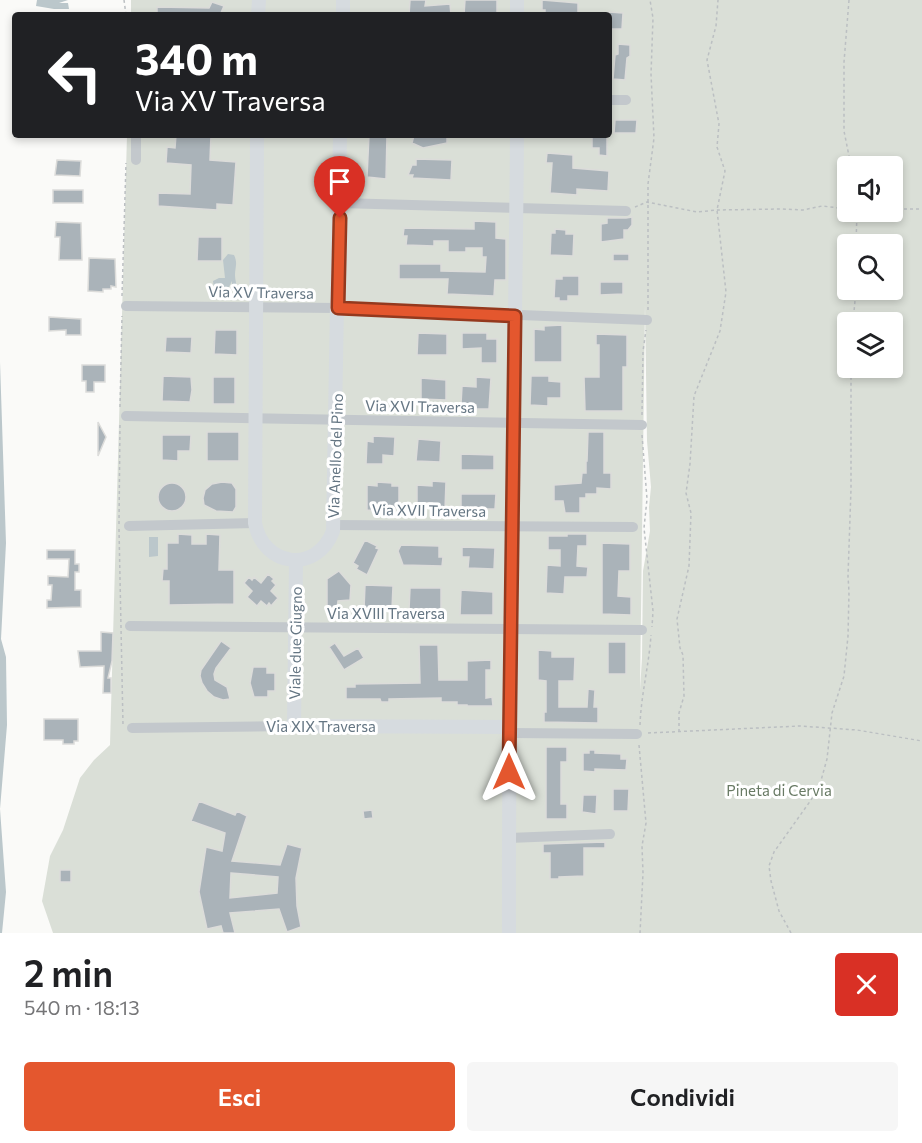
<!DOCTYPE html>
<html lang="it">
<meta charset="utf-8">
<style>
:root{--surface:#fff;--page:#f6f6f6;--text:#202124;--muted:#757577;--accent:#e4572e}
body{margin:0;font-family:Commissioner,sans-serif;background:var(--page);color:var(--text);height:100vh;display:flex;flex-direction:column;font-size:22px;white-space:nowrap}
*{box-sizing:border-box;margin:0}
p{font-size:20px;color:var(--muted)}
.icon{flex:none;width:33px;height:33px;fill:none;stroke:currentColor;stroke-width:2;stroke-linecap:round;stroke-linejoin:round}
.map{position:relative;height:933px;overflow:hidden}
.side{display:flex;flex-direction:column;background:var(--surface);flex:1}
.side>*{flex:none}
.top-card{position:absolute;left:12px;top:12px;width:600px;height:126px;border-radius:6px;box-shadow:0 3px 9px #0003;background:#202124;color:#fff;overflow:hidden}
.controls{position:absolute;left:837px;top:156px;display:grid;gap:12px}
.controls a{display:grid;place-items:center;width:66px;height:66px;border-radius:6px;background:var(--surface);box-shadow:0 3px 9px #0003;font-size:30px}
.pin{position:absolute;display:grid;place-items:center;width:51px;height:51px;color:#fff;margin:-62px -26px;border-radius:50% 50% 50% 0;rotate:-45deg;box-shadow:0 0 6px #0007}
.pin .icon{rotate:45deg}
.me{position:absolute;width:66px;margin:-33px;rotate:0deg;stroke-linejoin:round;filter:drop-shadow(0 0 4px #0008)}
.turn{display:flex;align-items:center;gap:21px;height:126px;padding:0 24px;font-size:27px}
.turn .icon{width:78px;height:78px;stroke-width:2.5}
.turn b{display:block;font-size:42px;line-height:51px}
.round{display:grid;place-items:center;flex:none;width:63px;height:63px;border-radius:6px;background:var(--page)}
.overview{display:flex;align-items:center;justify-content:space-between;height:102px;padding:0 24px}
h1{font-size:36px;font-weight:600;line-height:45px}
.button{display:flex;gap:12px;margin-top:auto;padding:12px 24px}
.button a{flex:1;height:69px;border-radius:6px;background:var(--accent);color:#fff;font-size:24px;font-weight:600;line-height:69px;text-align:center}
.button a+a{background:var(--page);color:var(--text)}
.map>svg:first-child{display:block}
</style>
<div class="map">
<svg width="922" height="933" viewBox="0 0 922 933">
<rect width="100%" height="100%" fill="#fafaf8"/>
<path fill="#dadfd7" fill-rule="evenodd" d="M131 0H922V933H53L42 901 50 856 63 830 80 778 94 760 110 745 127 135H609V15H131ZM848 166H892V212H848ZM848 244H892V290H848ZM645 304 647 441 651 487 649 507 650 531 643 571 642 658 640 690ZM848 322H892V368H848Z"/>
<path fill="#bbc7cb" d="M37 0H68L59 3H68L69 9H54L36 6Z
M228 254 234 255C238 263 235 267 235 275 235 280 237 284 236 289H232V281L228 289 223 290V286L219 290 214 289 213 281 219 278H225L223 260Z
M0 362 6 543 1 639 6 657 7 725 0 809 6 892 2 933H0Z
M149 537H158V556L149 557Z"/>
<path fill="#aab3b9" stroke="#dcdcda" stroke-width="1.5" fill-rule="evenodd" d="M410 0H426L425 6 450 4 451 15H409Z
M465 0H497V15H464Z
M542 0 578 3V15H545V10H542Z
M212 2 224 6 220 15H157V7L209 8Z
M609 12 623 13 622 29H609Z
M618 44 630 45V56L627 58 625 80 613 79 615 55 618 54Z
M615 120H637L636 133H614Z
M176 135H211L210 160 236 162 233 205 217 204V210L158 206V193L190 194 191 165 166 163 167 147 175 148Z
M369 135H387L386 179 367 177Z
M414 135H447V143L423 148 412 143Z
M592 135H607V156L599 155V148H592Z
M547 153 573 155V168L609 171 608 191 577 189V195L550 193 552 163H546Z
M416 159 452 160 451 180 412 178 413 175H408L412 165H416Z
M57 160 81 161 80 176 55 175Z
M53 190H83V203H53Z
M632 217V225L628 230H624V239L601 242V224L607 223V218H626Z
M474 221 496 222V238L506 239V280H495L494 296 447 294 448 279H399V264H441V271L485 272 486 257H482V248H466V252H448V241H434V246L406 245 407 236H403L404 228 474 229Z
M56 222 81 223 82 260H59L60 237H55Z
M555 229 566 230V234H574L573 256 550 255 551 233H555Z
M198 237H222V261H197Z
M613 254H629V261H613Z
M89 258 115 259 116 287 111 286V289H103V292L88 291Z
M562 276H579V296H568V301H559V298H554L555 279H562Z
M600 282H623V294L600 295Z
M49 317 81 319V335H66V330L49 331Z
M562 325V362H534V329L544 330V326Z
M215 330H237V355L214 354Z
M418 333 447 334V355H417Z
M462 333H487V339H497V363H481V348L462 349Z
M596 334 627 335V367H623V411H585L584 377H599V345H596Z
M166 337H192L191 353 165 352Z
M82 365H105V382H94V392H86V381H82Z
M163 376 191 377 192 390 190 402 162 401Z
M531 376H549V381L561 382V398H548V406L530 405Z
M213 377H235V404H213Z
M476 377 491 378 489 409H476V405L461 404 462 386 476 387Z
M421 378 446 380V400L421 399Z
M98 422 106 437 98 456Z
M207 432H239V461H207Z
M588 432H604V473H611V489L597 488V494H586V498H580V513H565L563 501H554V485L581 483 582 473H586V461H587Z
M162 435H191L190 451H178V461L162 460Z
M373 436 395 437 394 456 383 455V464H366L367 441 373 442Z
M418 439 441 441 440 462 416 461Z
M461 454 494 455V470H461Z
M432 481 446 482 445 509 431 508 432 503H417V485L432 486Z
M222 482 232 483 236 489V507L233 512 216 511 204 505 203 498 205 490 212 484Z
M377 482 392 483V486H399V508H391V511L367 510V485L377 486Z
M158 497a14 14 0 1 1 28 0a14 14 0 1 1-28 0Z
M461 494H496L495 509H461Z
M178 534 192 535V544H206V534L220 535 219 570H234V604L169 605V581H162L163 569H167V543H178Z
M567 534H587V546H578L577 566 588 567 587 577H565L564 594 546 593 547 565 560 566V550H548V536H567Z
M365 540 377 546 376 548 379 549 367 575 356 569 358 566 353 563Z
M602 543 630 544V571H619L618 596 631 597V615L602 614Z
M401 545 439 546V557H443L442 566 403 565 398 551Z
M462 547 495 548 494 569 468 568 469 557H462Z
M47 550H75V564H79V572H75V590H81V607L47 608V600H51L52 585H48V576L68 577 69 559H47Z
M339 571 351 585 350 600 338 601 337 609 327 608V579Z
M268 574 274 579 272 581 276 585 271 591 278 598 271 606 269 603 267 606 261 601 257 606 247 597 252 591 244 583 249 577 252 580 254 577 261 583Z
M365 585 393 586 392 609H364Z
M410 588H441V611L409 610Z
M461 590 493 592V615H460Z
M101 632 113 633 112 661 108 678H111V693H103L104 666 80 667 78 651H101Z
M221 641 231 648 216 668 214 674 215 680 227 687 230 699 223 700 214 697 207 691 202 683 200 676 201 670Z
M608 642H626V674H608Z
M335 643 344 656 358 648 364 658 344 670 329 647Z
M419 645H438L439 680H467V661L491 660V670H486V698L492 697 493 706H467V705H457V702H441V698L389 699V702H381L380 699H346V687H355V684L420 683Z
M538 650 552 651V657H575L574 681H559V707H587L588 689 595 690 594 707H598V723L544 722V712H546V681L538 680Z
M253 667H267V673H275V691H268V697H254L250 683Z
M44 719H78V741H74V744H63V740H44Z
M546 747H567V762H561V804H567V819H546Z
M589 750H595V753L621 754V759H627L626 770 595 769V772L583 771V753H589Z
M613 789H629L628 811H613Z
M583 795H597L596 814 582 812Z
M199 801 235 815 237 811 247 816 232 861 280 865 287 844 302 848 296 878 297 906 301 927 287 932 279 909 230 913 235 933H223L221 926 207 929 199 892 206 847 222 851 225 833 191 821ZM231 873 278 877 277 893 230 898Z
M372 810 373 818 364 819 363 811Z
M605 842V848H584V876L559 877V879H550V853H543V844Z
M60 870H71V882H60Z"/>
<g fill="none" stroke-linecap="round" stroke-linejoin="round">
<path stroke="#bbbfc2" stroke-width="1.5" stroke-dasharray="3 3" stroke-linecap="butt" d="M124 0 126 15
M849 0 844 62V131L851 166
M635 207 647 202 697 212 717 210 782 209 803 210 822 206 848 209
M892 209H922
M856 244 857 212
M122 296 126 163
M648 310V184L654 138 651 74 653 18 650 0
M853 322 856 290
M120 407 122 316
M642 415 643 351 646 330
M642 435 647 499 644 528 653 611 652 627
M119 524 120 424
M119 529 123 725
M640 725C641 695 649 665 651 635
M679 732V713L684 696 683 655 680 648 677 619 689 566 691 513 686 493 690 464 694 396 720 331 726 292 717 210 725 171 717 147 719 124 707 60 716 26 718 0
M648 733 800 726 857 730 922 741
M639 745 646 823 642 846 643 873 640 933
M791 933 779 911 771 881 769 866 774 852 811 800 820 784 827 759 832 713 844 676 848 636 849 592 848 576 851 489V368"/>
<path stroke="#c3c8cc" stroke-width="10" d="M609 100H626
M136 160V135
M340 203 626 211
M126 306 338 308 647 320
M126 416 642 425
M333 525 633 527
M129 526 255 523
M130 626 642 630
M132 728 294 726
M510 733 637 734
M509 838 610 834"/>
<path stroke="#d6dbdf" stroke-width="14" d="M258 15 259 0
M343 15V0
M517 15V0
M257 135 255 523C263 567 317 574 333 531L340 135
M296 561 294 726 509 727
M509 933C508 667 515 401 517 135"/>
</g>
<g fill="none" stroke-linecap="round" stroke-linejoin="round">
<g stroke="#94391e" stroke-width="15">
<path id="route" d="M340 218 338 308 515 316 509 772"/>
</g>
<use href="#route" stroke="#e4572e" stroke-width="10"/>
</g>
<g text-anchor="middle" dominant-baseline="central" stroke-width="6" stroke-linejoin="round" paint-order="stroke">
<g font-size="15" fill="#657683" stroke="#fff">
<text transform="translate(261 292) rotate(1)">Via XV Traversa</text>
<text transform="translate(420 406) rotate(1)">Via XVI Traversa</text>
<text transform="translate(335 456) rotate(-88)">Via Anello del Pino</text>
<text transform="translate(429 510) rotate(1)">Via XVII Traversa</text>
<text x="386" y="613">Via XVIII Traversa</text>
<text transform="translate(295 643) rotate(-89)">Viale due Giugno</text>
<text x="321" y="726">Via XIX Traversa</text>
</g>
<g font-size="15" fill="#687a64" stroke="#fff">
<text x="779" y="790">Pineta di Cervia</text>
</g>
</g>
</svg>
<div class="controls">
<a><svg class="icon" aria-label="sound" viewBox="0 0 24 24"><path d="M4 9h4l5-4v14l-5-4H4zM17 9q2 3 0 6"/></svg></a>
<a><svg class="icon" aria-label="search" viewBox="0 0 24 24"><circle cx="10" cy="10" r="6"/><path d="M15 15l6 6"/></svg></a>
<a><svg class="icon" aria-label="layers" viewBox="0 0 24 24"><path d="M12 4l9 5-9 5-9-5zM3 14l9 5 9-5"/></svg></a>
</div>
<div class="pin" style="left:340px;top:218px;background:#d93025"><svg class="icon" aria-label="arrive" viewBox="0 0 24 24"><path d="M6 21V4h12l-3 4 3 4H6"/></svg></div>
<svg class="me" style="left:509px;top:772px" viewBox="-20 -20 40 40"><path d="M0-17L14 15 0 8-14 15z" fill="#e4572e" stroke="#fff" stroke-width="4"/></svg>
<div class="top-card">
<div class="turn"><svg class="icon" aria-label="left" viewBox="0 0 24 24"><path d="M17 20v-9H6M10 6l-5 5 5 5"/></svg><div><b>340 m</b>Via XV Traversa</div></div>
</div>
</div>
<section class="side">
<div class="overview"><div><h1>2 min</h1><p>540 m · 18:13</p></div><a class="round" style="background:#d93025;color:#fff"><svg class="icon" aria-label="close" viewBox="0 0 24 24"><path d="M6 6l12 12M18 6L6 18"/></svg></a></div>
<div class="button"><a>Esci</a><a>Condividi</a></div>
</section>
